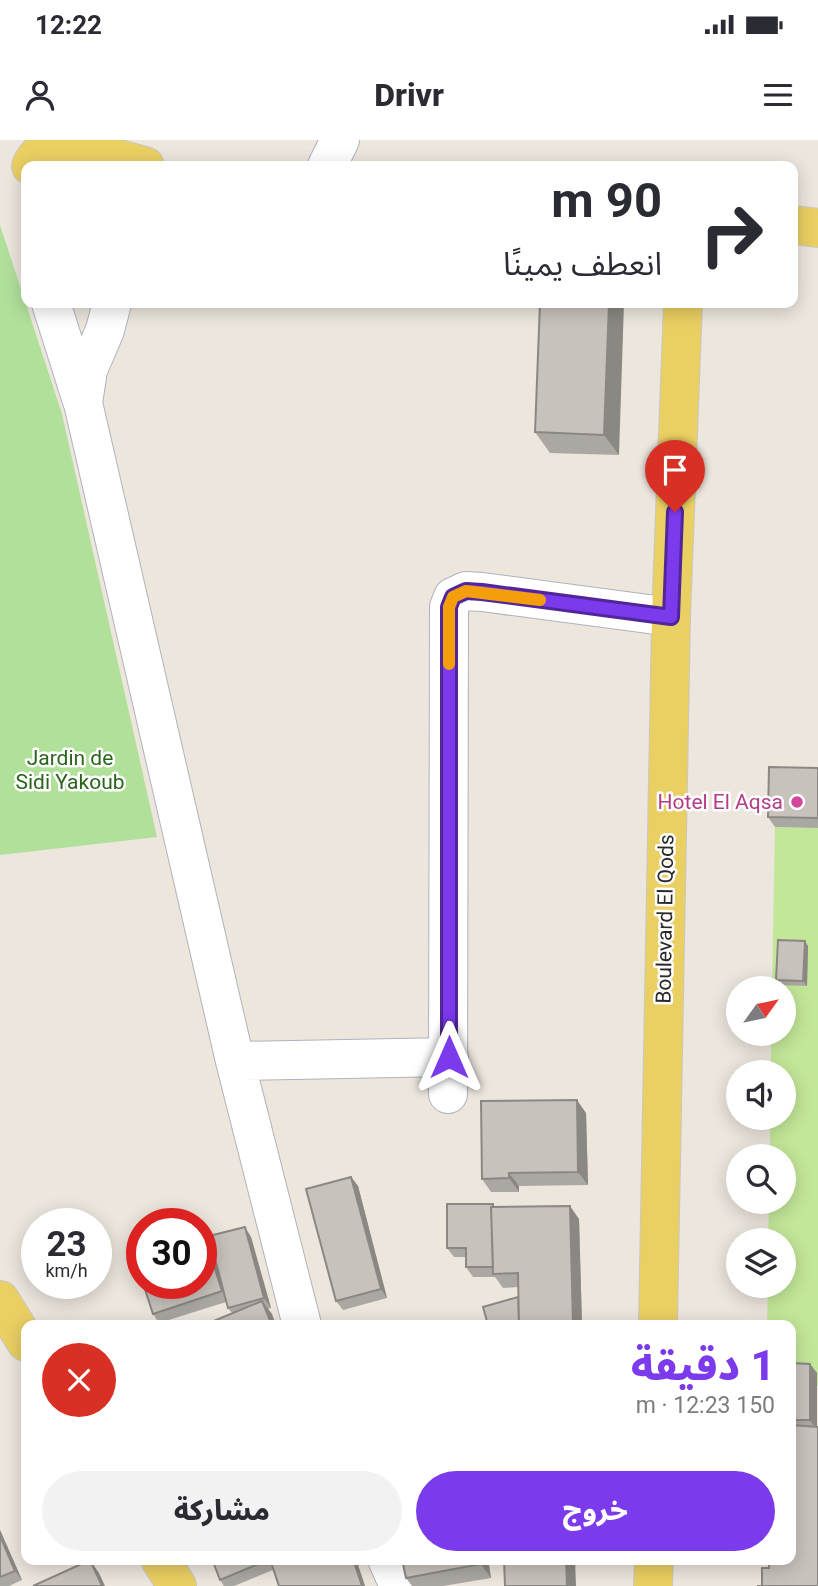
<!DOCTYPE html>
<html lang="ar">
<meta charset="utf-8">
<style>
:root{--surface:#fff;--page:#f2f2f3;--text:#2b2b33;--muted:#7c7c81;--accent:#7c3aed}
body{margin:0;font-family:Roboto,"Noto Sans Arabic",sans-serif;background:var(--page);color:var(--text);direction:rtl;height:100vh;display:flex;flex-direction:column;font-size:26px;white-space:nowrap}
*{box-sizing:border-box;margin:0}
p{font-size:23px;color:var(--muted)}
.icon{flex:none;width:38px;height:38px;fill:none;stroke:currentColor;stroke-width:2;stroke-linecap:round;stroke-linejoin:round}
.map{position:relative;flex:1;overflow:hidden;direction:ltr}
.side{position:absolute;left:21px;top:1180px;width:775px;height:245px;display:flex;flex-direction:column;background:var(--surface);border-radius:14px;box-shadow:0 4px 18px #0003;direction:rtl}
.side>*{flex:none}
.hud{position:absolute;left:21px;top:21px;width:777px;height:147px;border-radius:14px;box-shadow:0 4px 18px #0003;direction:rtl;background:#fff;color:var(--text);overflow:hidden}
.needle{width:46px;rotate:57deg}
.fabs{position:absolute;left:726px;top:836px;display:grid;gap:14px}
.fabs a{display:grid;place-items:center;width:70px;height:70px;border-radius:50%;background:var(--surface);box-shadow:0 4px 18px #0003;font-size:35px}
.speed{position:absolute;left:21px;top:1068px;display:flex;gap:14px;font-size:35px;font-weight:700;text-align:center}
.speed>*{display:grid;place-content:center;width:91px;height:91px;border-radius:50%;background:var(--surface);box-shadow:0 4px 18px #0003;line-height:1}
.speed small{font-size:18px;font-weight:400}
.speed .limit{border:10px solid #d22;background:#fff;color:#111}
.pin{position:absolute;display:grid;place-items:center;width:60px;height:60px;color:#fff;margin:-72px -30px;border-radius:50% 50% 50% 0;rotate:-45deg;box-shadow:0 0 7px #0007}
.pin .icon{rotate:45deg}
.me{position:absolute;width:77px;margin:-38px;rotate:0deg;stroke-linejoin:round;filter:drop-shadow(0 0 5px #0008)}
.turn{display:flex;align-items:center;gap:24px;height:147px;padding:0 21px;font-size:32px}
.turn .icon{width:91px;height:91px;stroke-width:2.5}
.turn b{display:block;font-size:49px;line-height:60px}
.round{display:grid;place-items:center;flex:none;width:74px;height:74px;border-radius:37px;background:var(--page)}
.headline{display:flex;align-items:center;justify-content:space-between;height:119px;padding:0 21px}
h1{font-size:42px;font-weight:800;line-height:52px;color:var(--accent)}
.action{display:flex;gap:14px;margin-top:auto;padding:14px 21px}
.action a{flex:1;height:80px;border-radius:42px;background:var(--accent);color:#fff;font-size:28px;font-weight:800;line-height:80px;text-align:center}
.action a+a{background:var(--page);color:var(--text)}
.status{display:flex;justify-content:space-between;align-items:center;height:49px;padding:0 35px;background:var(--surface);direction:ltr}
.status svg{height:19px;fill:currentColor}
header{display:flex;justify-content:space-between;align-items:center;height:91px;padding:0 21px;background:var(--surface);font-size:32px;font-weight:800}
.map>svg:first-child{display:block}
</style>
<div class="status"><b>12:22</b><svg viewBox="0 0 49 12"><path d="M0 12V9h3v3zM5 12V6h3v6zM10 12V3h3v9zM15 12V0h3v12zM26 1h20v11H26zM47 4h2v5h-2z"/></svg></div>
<header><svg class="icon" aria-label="menu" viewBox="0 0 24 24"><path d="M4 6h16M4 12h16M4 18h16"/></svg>Drivr<svg class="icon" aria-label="person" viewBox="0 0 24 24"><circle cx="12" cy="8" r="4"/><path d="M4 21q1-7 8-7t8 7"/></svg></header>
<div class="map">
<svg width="818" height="1446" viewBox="0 0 818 1446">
<rect width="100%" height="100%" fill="#ece6dd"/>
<path fill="#b1e09b" d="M0 85 62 274 157 697 0 715Z"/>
<path fill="#c3e798" d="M775 687 818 688V1246H791V1185H767L768 1146H784V1101H768L769 1062H784V1017H770V978H784V933H771V894H784V849H772Z"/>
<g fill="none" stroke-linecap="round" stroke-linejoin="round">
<g stroke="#b0b3bd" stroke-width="40">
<path id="minor" d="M327 26 340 0
M51 163 82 261
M112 163 105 190 88 230 83 263 235 921 302 1185
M235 921 449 917
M448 954 449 467 453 457 466 451 482 452 671 477
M387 1419 399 1446"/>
</g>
<g stroke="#c8c8c8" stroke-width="40">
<path id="major" d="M85 0 115 18 145 26
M31 26C42 0 73 2 86 26
M793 85 818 88
M0 1160 26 1202
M658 1185 671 477 683 163
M160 1419 177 1446
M653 1446 654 1419"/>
</g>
<use href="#minor" stroke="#fff" stroke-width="38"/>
<use href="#major" stroke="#eacf63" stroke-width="38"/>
</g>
<path fill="#aba7a2" d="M540 163 619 315 550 313 535 292Z
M818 628V688L775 687 768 677Z
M808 806 807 846 779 845 776 840Z
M586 973 588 1045 519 1046V1052H491L482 1039Z
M351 1037 358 1046 387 1158 343 1170 336 1161Z
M493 1064 494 1067 579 1079 582 1185H488L518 1158V1147L503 1148 495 1137H473L466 1127V1117H454L447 1108Z
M251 1097 271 1168 268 1169 272 1174 232 1173 228 1168 226 1162 159 1183 153 1174Z
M791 1223 810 1224 817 1233V1287H818V1446H757H762V1428H769V1419H791Z
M0 1390 22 1440 9 1446H0Z
M212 1419H356L365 1446H279L273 1430 234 1446H224L220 1440Z
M402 1419H488L491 1438 443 1446H412L406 1438Z"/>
<path fill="#8b8884" d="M609 163H624L619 315 604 295Z
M805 801 808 806 807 846 803 841Z
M577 960 586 973 588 1045 578 1032Z
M509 1033 519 1046V1052L509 1038Z
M351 1037 358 1046 387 1158 381 1149Z
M570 1066 579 1079 582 1185H573Z
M245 1087 251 1097 271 1168 264 1158Z
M206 1101 213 1110 229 1161 222 1151Z
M262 1161 272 1174 276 1185H272Z
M810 1224 817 1233V1290L810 1280Z
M0 1390 22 1440 15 1431 0 1396Z
M353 1419H356L365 1446H362Z
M481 1419H488L491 1438 481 1424Z
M566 1419H575L576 1446H567Z
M90 1420 99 1433 105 1446H102Z"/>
<path fill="#c7c2bc" stroke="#8b8884" stroke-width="2" d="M540 163H609L604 295 535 292Z
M769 627 818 628V678L768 677Z
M778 800 805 801 803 841 776 840Z
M577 960 578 1032 509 1033V1038L482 1039 481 961Z
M351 1037 381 1149 336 1161 306 1049Z
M447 1064H493V1067H491L493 1127H466V1108H447Z
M570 1066 573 1185H519L518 1133 493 1134 491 1067Z
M245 1087 264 1158 228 1168 209 1096Z
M206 1101 222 1151 153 1174 143 1143H201V1103Z
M142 1122V1140L136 1123Z
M518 1157 519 1185H488L483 1167Z
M262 1161 272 1185H204Z
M791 1223 810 1224V1280H791Z
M791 1285 818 1287V1446H757H762V1428H769V1419H791Z
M0 1396 15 1431 0 1437Z
M212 1419H353L362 1446H279L270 1419 220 1440Z
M402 1419H481V1424L406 1438Z
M504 1419H566L567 1446H505Z
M90 1420 102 1446H33Z"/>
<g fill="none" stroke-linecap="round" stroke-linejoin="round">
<g stroke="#51269a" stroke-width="18">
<path id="route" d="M449 917V467L453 457 466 451 482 452 671 477 675 372"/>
</g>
<use href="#route" stroke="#7c3aed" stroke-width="12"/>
<path stroke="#f59e0b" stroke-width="12" d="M449 524V467L453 457 466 451 540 460"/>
</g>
<circle fill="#d1479c" stroke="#fff" stroke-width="2.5" cx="797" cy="662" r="7"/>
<g text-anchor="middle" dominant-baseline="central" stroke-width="5" stroke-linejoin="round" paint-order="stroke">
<g font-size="21" fill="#2a641d" stroke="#fff">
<text x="70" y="618">Jardin de<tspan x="70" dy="24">Sidi Yakoub</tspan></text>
</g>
<g font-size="21" fill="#b23c85" stroke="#fff" text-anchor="end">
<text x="783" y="662">Hotel El Aqsa</text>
</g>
<g font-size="21" fill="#2a2a2a" stroke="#fff">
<text transform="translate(665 779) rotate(-89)">Boulevard El Qods</text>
</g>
</g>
</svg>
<div class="fabs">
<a><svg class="needle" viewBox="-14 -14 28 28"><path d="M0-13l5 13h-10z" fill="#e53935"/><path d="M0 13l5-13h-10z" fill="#7c7c81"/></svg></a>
<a><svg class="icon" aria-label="sound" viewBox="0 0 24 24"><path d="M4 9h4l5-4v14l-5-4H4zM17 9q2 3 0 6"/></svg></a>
<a><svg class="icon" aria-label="search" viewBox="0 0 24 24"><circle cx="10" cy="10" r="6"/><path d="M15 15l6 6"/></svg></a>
<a><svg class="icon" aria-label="layers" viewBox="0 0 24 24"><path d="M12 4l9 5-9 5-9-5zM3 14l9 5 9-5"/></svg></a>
</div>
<div class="speed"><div>23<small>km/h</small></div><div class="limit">30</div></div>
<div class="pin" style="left:675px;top:372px;background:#d93025"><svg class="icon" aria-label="arrive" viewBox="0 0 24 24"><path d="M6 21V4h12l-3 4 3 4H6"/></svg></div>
<svg class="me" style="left:449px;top:917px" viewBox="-20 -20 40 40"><path d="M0-17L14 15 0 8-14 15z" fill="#7c3aed" stroke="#fff" stroke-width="4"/></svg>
<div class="hud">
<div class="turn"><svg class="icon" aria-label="right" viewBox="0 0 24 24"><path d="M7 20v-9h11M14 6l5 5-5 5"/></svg><div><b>90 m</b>انعطف يمينًا</div></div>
</div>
<section class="side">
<div class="headline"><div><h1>1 دقيقة</h1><p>150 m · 12:23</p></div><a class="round" style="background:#d93025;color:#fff"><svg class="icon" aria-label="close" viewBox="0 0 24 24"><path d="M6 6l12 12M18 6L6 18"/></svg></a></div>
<div class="action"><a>خروج</a><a>مشاركة</a></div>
</section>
</div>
